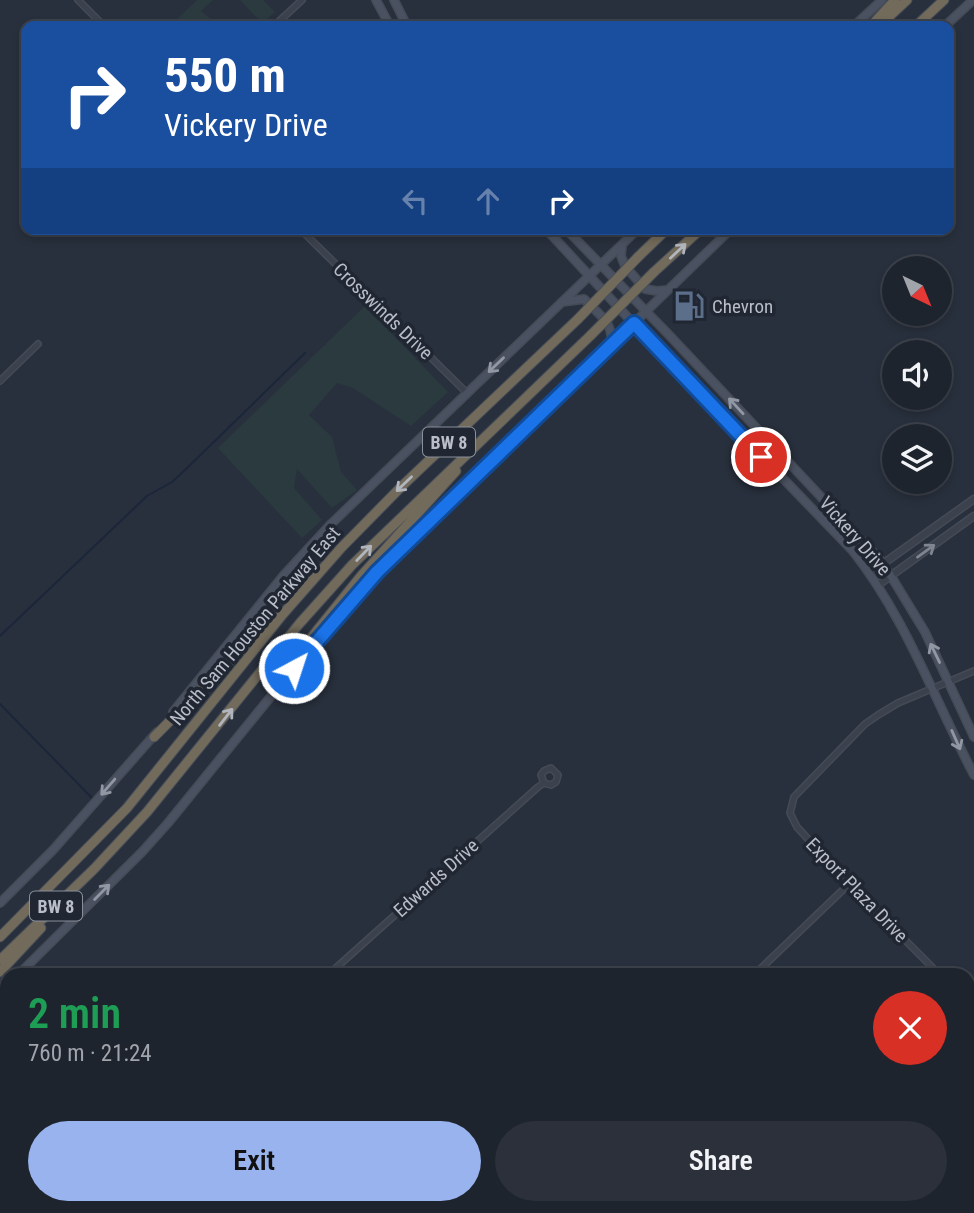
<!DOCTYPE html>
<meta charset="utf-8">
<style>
:root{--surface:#1e242e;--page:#2b303a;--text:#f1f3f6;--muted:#a1a4aa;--line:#3c414a;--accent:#98b3ed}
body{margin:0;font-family:"Roboto Condensed",sans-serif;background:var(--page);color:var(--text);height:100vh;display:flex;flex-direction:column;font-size:26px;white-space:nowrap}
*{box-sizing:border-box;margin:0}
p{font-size:23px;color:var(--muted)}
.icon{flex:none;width:38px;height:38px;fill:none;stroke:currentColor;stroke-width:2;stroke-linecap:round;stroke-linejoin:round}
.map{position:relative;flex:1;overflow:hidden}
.sheet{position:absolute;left:0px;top:968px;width:975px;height:247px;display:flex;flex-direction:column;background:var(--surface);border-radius:21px 21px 0 0;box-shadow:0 4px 10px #0003,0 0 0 2px var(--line)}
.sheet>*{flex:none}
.top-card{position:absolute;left:21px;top:21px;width:933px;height:214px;border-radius:14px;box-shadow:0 4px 10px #0003,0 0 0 2px var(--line);background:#1a4fa0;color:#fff;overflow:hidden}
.needle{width:46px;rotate:137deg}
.controls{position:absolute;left:882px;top:256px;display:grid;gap:14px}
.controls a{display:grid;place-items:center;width:70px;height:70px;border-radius:50%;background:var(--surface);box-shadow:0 4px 10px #0003,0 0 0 2px var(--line);font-size:35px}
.pin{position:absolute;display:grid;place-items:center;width:60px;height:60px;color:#fff;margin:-30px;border:4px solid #fff;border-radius:50%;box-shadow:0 2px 7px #0007}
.me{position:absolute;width:77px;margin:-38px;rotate:40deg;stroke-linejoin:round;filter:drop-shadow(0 0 5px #0008)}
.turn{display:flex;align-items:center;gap:24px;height:147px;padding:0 28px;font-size:32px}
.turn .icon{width:91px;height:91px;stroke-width:2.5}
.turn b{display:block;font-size:49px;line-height:60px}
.lanes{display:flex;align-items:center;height:66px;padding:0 28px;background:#0003;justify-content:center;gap:35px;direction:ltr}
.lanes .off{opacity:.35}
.round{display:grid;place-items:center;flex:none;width:74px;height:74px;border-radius:37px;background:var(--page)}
.headline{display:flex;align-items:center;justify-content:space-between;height:119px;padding:0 28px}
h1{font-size:42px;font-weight:600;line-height:52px;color:#1e9e55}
.cta{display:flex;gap:14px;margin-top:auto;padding:14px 28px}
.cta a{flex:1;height:80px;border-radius:42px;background:var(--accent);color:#111;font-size:28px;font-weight:600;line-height:80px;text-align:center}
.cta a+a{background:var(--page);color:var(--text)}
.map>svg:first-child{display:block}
</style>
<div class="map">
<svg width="974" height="1213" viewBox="0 0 974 1213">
<rect width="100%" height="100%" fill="#28303d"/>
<path fill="#2a3a3e" d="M197 0H213L201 11 219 26H170Z
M240 0H263L275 12 262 23Z
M365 306 448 392 411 426 353 388 337 383 309 415 332 437 341 472 357 490 332 508 297 469 294 488 322 520 302 538 218 448Z"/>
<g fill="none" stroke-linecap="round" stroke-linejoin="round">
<path stroke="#1c263a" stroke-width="2" d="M0 636 147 496 172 482 185 470 305 353
M0 704 93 799"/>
<g stroke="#454b56" stroke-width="8">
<path id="minor" d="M78 0 104 26
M274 26 302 0
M300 229 467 393
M0 381 38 344
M328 975 538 787 544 783 551 785 556 782 558 775 551 768 544 771 541 775 544 783
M754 975 849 884
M940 975 849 884 797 827 790 813 794 797 865 724 878 715 898 703 974 671
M968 1002 974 1009
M491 1213 497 1208
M842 1213 848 1208"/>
</g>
<g stroke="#454b56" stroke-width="9">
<path id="tertiary" d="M870 573 974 499
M878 585 974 516"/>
</g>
<g stroke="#454b56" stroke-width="10">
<path id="secondary" d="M376 0 390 26
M394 0 407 26
M854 26 882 0
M945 26 973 0
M546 229 633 323 852 550C906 618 934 699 974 775
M566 229 671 337 883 563 925 632 974 737
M622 245 621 256 625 266 645 289 657 291 668 290
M562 302 584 299C599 315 614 322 611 345
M173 712 284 575 331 524 638 229
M0 903 53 850 157 732
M18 975 142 852 168 823 307 652 377 572 731 229
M0 992 7 985
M0 1151 7 1157
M60 1208 66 1213"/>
</g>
<g stroke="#464d58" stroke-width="11">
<path id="motorway" d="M871 26 895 0
M879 26 907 0
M916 26 944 0
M638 257 667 229
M654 272 701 229
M282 683 294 659 361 576 456 471
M154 737 275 615
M0 937 127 808 283 614 341 548 402 486 578 319
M0 960 94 869 147 812 300 623 352 565 591 335
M0 972 41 928"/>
</g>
<use href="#minor" stroke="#3c424d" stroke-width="5"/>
<use href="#tertiary" stroke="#3c424d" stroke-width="6"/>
<use href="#secondary" stroke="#4a5160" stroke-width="7"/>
<use href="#motorway" stroke="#726a5a" stroke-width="9"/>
<g stroke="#464d58" stroke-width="11" stroke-linecap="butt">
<path id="motorway-bridge" d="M578 319 638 257
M591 335 654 272"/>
</g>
<use href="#motorway-bridge" stroke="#726a5a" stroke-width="9"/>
</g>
<defs><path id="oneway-shaft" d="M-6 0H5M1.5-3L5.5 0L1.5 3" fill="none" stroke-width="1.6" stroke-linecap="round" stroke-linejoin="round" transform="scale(1.75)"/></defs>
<g stroke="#b1b5bd">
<use href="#oneway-shaft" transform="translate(678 251) rotate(-43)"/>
<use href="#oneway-shaft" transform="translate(404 484) rotate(136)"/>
<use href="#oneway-shaft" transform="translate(364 553) rotate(-46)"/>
<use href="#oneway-shaft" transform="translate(226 717) rotate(-52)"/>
</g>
<g stroke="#9297a4">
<use href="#oneway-shaft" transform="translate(496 365) rotate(136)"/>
<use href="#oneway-shaft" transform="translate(736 406) rotate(-133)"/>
<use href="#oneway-shaft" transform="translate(935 653) rotate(-116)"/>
<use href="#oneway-shaft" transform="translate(956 740) rotate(66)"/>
<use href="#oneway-shaft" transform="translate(108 787) rotate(131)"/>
<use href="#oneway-shaft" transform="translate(102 892) rotate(-45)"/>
</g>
<use stroke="#808691" href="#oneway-shaft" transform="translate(926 551) rotate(-36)"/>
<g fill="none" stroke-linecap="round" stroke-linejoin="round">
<g stroke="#114b97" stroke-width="18">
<path id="route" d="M294 668 377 572 634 323 761 457"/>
</g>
<use href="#route" stroke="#1a73e8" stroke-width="12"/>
</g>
<defs>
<g id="fuel-bare" transform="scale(2.415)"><path d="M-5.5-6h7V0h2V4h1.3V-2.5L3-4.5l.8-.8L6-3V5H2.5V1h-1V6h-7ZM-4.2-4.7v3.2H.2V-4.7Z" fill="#5c6f8a" stroke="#202732" stroke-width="2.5" paint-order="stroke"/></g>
</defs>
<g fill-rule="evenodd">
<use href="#fuel-bare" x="689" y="306"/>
</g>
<g text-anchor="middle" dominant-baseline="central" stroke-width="7" stroke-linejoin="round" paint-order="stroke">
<g fill="#202732" stroke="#8a909b" stroke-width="2">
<rect x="423" y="427.5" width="52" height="29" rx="5"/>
<rect x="30" y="891.5" width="52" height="29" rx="5"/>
</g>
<g font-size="18" font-weight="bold" fill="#b8bdc8">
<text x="449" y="442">BW 8</text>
<text x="56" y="906">BW 8</text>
</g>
<g font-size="19" fill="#b8bdc8" stroke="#202732" text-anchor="start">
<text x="712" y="306">Chevron</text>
</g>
<g font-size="19" fill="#b8bdc8" stroke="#202732">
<text transform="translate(383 311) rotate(44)">Crosswinds Drive</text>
<text transform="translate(855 536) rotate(49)">Vickery Drive</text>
<text transform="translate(255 626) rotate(-50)">North Sam Houston Parkway East</text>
<text transform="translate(436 878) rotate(-42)">Edwards Drive</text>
<text transform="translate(857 890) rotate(46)">Export Plaza Drive</text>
</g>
</g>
</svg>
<div class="controls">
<a><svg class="needle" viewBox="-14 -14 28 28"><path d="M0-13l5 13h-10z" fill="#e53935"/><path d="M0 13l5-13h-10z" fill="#a1a4aa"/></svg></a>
<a><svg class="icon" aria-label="sound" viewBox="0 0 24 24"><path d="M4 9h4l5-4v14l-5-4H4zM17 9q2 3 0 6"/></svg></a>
<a><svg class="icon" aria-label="layers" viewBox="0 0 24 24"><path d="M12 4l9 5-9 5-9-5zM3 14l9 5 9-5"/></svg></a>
</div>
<div class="pin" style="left:761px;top:457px;background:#d93025"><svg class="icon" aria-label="arrive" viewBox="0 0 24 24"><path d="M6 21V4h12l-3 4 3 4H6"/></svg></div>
<svg class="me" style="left:294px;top:668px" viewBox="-20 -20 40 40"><circle r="17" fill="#1a73e8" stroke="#fff" stroke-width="3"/><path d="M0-11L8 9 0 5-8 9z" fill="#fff"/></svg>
<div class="top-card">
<div class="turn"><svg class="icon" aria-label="right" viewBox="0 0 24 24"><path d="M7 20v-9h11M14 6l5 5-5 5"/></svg><div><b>550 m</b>Vickery Drive</div></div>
<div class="lanes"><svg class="icon off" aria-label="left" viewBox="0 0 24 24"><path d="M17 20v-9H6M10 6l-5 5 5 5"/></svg><svg class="icon off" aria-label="ahead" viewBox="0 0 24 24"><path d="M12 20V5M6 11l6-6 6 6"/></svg><svg class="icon" aria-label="right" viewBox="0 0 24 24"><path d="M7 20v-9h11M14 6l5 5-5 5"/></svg></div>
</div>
<section class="sheet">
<div class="headline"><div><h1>2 min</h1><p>760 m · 21:24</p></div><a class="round" style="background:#d93025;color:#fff"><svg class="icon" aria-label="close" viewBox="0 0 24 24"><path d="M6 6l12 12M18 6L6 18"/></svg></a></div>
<div class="cta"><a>Exit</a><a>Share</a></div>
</section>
</div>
